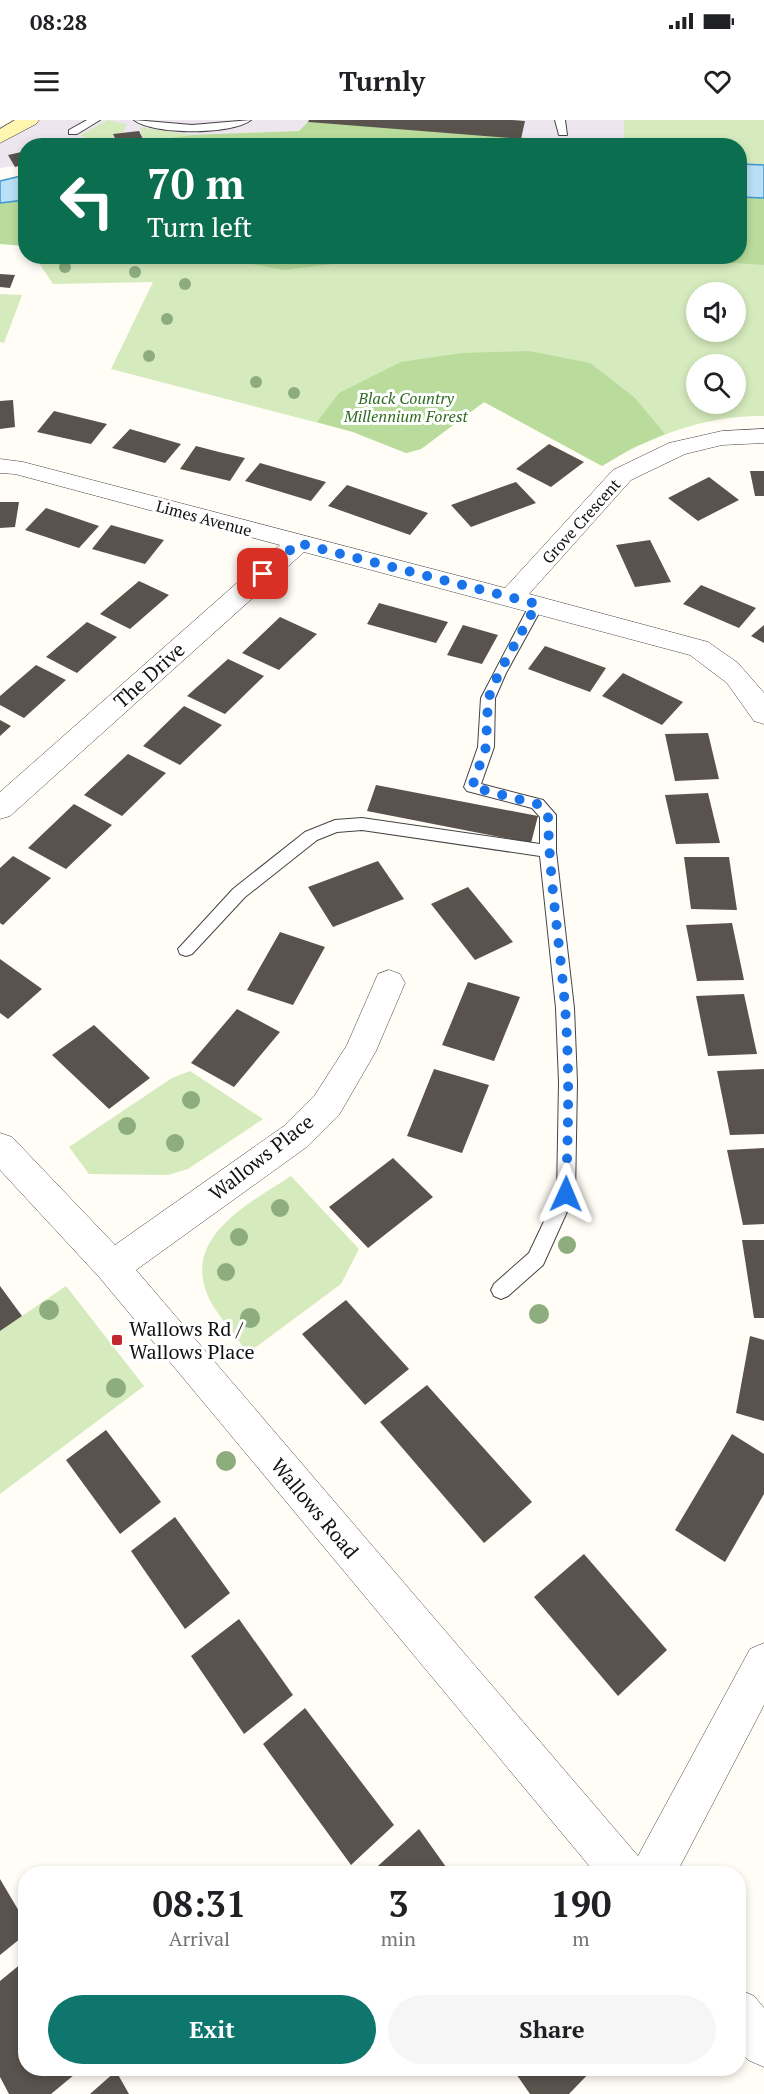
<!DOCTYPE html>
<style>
:root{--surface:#fff;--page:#f6f6f6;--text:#202124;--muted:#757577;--accent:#0f766e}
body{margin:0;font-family:"PT Serif",serif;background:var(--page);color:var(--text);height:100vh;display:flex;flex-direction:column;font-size:22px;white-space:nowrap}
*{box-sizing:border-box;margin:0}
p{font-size:20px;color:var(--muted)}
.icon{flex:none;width:33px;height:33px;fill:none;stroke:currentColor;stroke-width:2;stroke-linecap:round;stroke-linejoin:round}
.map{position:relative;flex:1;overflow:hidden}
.drawer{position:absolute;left:18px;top:1746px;width:728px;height:210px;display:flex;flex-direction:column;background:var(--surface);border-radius:24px;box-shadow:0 3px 9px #0003}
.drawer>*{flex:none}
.hud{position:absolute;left:18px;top:18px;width:729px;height:126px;border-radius:24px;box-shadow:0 3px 9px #0003;background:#0b6e4f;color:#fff;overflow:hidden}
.buttons{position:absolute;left:686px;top:162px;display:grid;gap:12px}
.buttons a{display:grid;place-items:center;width:60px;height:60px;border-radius:50%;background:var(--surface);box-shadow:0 3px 9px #0003;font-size:30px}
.pin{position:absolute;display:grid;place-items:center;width:51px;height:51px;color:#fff;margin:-26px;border-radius:12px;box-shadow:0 3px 9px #0006}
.me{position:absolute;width:66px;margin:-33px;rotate:1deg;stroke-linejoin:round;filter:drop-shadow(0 0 4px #0008)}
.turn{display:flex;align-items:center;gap:21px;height:126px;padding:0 30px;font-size:27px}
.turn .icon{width:78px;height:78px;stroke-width:2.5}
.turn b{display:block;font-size:42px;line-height:51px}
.eta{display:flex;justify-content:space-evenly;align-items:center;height:102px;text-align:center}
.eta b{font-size:36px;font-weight:700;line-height:42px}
.button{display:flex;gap:12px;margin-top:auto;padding:12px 30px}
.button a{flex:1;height:69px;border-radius:36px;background:var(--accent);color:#fff;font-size:24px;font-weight:700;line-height:69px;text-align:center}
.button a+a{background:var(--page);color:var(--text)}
.status{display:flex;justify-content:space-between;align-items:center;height:42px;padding:0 30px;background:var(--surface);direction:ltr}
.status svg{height:16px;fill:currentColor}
header{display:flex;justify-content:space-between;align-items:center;height:78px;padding:0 30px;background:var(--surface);font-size:27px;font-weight:700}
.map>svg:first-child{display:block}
</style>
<div class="status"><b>08:28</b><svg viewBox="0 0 49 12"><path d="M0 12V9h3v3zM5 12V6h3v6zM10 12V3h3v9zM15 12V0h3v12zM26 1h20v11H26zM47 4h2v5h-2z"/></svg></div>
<header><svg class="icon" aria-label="menu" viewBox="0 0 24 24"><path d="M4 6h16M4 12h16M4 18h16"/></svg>Turnly<svg class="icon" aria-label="heart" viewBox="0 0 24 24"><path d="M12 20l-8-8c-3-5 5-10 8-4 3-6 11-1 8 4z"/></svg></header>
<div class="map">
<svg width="764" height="1974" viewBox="0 0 764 1974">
<rect width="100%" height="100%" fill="#fffdf5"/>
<path fill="#eee6ef" d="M12 0H624V25L299 11 241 13 193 15 112 26H26L25 44 0 48V7Z"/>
<path fill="#d5ebbd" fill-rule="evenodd" d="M108 0 126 4 123 13 114 14 118 24 143 21 140 7 193 15 299 11 308 2 622 25 102 26 80 15Z
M624 0H764V296C706 295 651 316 602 346L484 282 421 329 406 333 353 312 111 249 153 162 53 164 35 137 740 136V26L624 25ZM696 172H735V212H696ZM696 244H735V284H696Z
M0 174 22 175 4 223 0 222Z
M190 951 263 999 188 1049 168 1055 89 1054 69 1027 172 958Z
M291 1056 359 1129 341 1164 248 1233C236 1217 222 1201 212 1184 176 1120 247 1085 291 1056Z
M66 1166 144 1266 0 1374V1211Z"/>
<path fill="#b9dc9c" d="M308 2 622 25 307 26 218 22 188 26H112L193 15 299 11Z
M740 77 764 78V145L647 137 740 136Z
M25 80V126L0 124V83Z
M155 137H355L333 144 284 150 247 143Z
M529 231 590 243 635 278 665 314 632 328 602 346 484 282 421 329 406 333 353 312 317 302 339 273 401 242 462 233Z"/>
<path fill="#b9e0f7" stroke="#3f96cf" stroke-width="1.5" d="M740 44 764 45V78L740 77Z
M25 55V80L0 83V61Z"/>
<path fill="#5a524d" d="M309 0H512L525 1 521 19 308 2Z
M139 11 144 21 118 24 113 14Z
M26 31V44L15 47 8 35Z
M0 154 15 155 10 168 0 167Z
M13 280 15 307 0 309V281Z
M54 291 107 304 91 324 37 312Z
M130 309 181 324 165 343 112 328Z
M549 324 584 342 551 367 516 349Z
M196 326 219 332 245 338 230 361 180 349Z
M260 343 326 362 311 381 245 361Z
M750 351H764V376H755Z
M709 357 739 380 698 401 668 378Z
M516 362 536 383 471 407 451 385Z
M347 365 382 377 428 393 410 415 328 386Z
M0 382H19L15 407 0 408Z
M46 388 99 406 79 428 25 410Z
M111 405 164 420 145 444 92 429Z
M650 420 671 462 635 467 616 425Z
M139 461 169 475 130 509 100 494Z
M701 465 756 488 739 508 683 484Z
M379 483 448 502 436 523 367 504Z
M280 497 317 514 279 550 242 533Z
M87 502 117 517 77 553 46 537Z
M463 505 498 515 482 544 447 535Z
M764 505V523L751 516Z
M545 526 606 548 590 572 528 549Z
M228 539 264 556 225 594 187 576Z
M36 545 66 560 24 598 0 585V576Z
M623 553 683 582 662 605 602 576Z
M184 586 222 605 180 645 143 626Z
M0 600 11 606 0 616Z
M708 613 719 659 675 661 665 614Z
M128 634 166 653 122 696 84 675Z
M376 665 538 696 531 723 367 691Z
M708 673 720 723 676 724 665 675Z
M74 684 112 705 66 749 28 728Z
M13 736 51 758 3 805 0 803V748Z
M684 737H729L737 790 691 789Z
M378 741 404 779 333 807 308 767Z
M468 767 513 822 475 840 431 784Z
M732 803 744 860 697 861 686 805Z
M280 812 325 827 293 885 247 870Z
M0 839 42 869 8 899 0 893Z
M468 862 520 877 494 941 442 925Z
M744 874 757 934 708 936 696 876Z
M237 889 280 912 234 967 191 943Z
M94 905 150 958 109 989 52 935Z
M434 949 489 965 462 1033 407 1016Z
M764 949V1014L730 1015 717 951Z
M764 1028V1104L743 1105 727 1030Z
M393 1038 433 1077 368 1128 329 1087Z
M742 1120H764V1198H754Z
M0 1166 22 1196 0 1211Z
M346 1180 409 1249 365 1285 302 1214Z
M750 1216 764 1220V1301L736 1293Z
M427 1265 532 1382 484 1423 380 1302Z
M106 1310 161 1382 120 1414 66 1340Z
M732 1314 764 1334V1374L725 1442 675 1410Z
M175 1397 230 1473 185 1509 131 1431Z
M584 1434 667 1530 618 1576 534 1477Z
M239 1499 293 1575 244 1614 191 1536Z
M305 1588 394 1705 351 1745 263 1624Z
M419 1709 451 1754H369Z
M0 1759 26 1803V1814L0 1835Z
M22 1843 26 1850V1948L80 1950 51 1974H9L0 1957V1861Z
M512 1948H594L569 1974H530Z
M116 1951 129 1974H90Z"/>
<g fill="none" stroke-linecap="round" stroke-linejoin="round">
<g stroke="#444" stroke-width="2">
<path id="service" d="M87 0H100L77 14H69V10Z
M134 0 192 5 251 0C232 15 153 15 134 0Z
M555 0H565L567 15H559Z
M537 479 544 484 506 553 495 578 494 627 481 664 543 680 556 695V731L574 888 577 962 575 1074 543 1145 508 1176 501 1179 494 1176 491 1170 494 1164 529 1133 557 1074 559 962 556 888 540 736 362 710 337 712 317 720 245 777 192 834 186 836 180 834 178 829 233 769 305 712 335 700 362 698 540 724V697L532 688 467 671 464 667 478 627 481 578 530 484Z"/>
</g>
<g stroke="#444" stroke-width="1">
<path id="minor" d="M764 309V323L722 325 685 334 631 360 529 474 708 522 738 543 764 573V604L754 601 727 563 690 535 304 432 10 696 0 699V672L280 425 15 354 0 353V339L23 342 505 468 613 350 669 323 722 311Z
M389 850 400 854 405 863 376 931 339 995 308 1026 136 1150 638 1736 750 1529 764 1523V1585L676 1754H596L100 1158 0 1050V1013L12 1017 115 1125 284 1006 315 975 347 925 378 854Z
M738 1869 754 1876 764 1888V1947L748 1940 738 1928Z"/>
</g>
<g stroke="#333" stroke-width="1">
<path id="secondary" d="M15 0H39L36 4 0 23V9Z"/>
</g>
<use href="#service" fill="#fff" fill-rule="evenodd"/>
<use href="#minor" fill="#fff" fill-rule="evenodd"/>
<use href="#secondary" fill="#fff6b0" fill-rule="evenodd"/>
</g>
<g fill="#8dad7f">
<circle cx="65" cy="147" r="6"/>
<circle cx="135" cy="152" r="6"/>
<circle cx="185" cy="164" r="6"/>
<circle cx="167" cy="199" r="6"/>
<circle cx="149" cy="236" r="6"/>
<circle cx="256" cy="262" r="6"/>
<circle cx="294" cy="273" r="6"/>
<circle cx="191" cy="980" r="9"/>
<circle cx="127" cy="1006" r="9"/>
<circle cx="175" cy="1023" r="9"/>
<circle cx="280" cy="1088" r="9"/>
<circle cx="239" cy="1117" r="9"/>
<circle cx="567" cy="1125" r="9"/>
<circle cx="226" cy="1152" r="9"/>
<circle cx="49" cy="1190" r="10"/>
<circle cx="539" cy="1194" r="10"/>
<circle cx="250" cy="1198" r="10"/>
<circle cx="116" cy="1268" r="10"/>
<circle cx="226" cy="1341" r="10"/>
</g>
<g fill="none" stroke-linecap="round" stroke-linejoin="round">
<path stroke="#1a73e8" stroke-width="10" stroke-dasharray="0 18" d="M263 454 298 423 537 484 499 553 488 579 486 627 472 667 537 684 548 695C549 759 560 823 565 887 570 949 568 1012 566 1074"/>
</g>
<rect fill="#c4262e" stroke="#fff" stroke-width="2" x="111" y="1214" width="12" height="12" rx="3"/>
<g text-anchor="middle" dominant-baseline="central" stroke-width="6" stroke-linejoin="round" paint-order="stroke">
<g font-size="16" font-style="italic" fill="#2f6b1f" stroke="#fff">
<text x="406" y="278">Black Country<tspan x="406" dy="18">Millennium Forest</tspan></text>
</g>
<g font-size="16" fill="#111" stroke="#fff">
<text transform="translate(204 398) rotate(15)">Limes Avenue</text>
<text transform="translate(581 401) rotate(-48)">Grove Crescent</text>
</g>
<g font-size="20" fill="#111" stroke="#fff">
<text transform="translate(149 555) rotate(-42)">The Drive</text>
<text transform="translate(261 1037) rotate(-38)">Wallows Place</text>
<text transform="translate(315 1388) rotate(50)">Wallows Road</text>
</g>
<g font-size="20" fill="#111" stroke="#fff" text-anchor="start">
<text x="129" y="1208">Wallows Rd /<tspan x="129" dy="23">Wallows Place</tspan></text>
</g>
</g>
</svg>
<div class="buttons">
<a><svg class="icon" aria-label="sound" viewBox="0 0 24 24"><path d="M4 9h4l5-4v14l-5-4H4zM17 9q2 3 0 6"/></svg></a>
<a><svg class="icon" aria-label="search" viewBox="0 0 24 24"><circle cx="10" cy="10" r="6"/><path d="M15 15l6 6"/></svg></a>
</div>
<div class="pin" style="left:263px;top:454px;background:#d93025"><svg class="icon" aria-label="arrive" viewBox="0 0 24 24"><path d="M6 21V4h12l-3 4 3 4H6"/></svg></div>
<svg class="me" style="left:566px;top:1074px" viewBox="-20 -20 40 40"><path d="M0-17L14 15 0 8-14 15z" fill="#1a73e8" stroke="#fff" stroke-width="4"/></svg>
<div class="hud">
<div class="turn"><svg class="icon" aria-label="left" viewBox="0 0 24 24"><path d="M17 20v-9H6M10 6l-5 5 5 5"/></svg><div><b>70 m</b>Turn left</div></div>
</div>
<section class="drawer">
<div class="eta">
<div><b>08:31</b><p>Arrival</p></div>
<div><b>3</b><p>min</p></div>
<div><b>190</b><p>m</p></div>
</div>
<div class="button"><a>Exit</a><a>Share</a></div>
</section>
</div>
